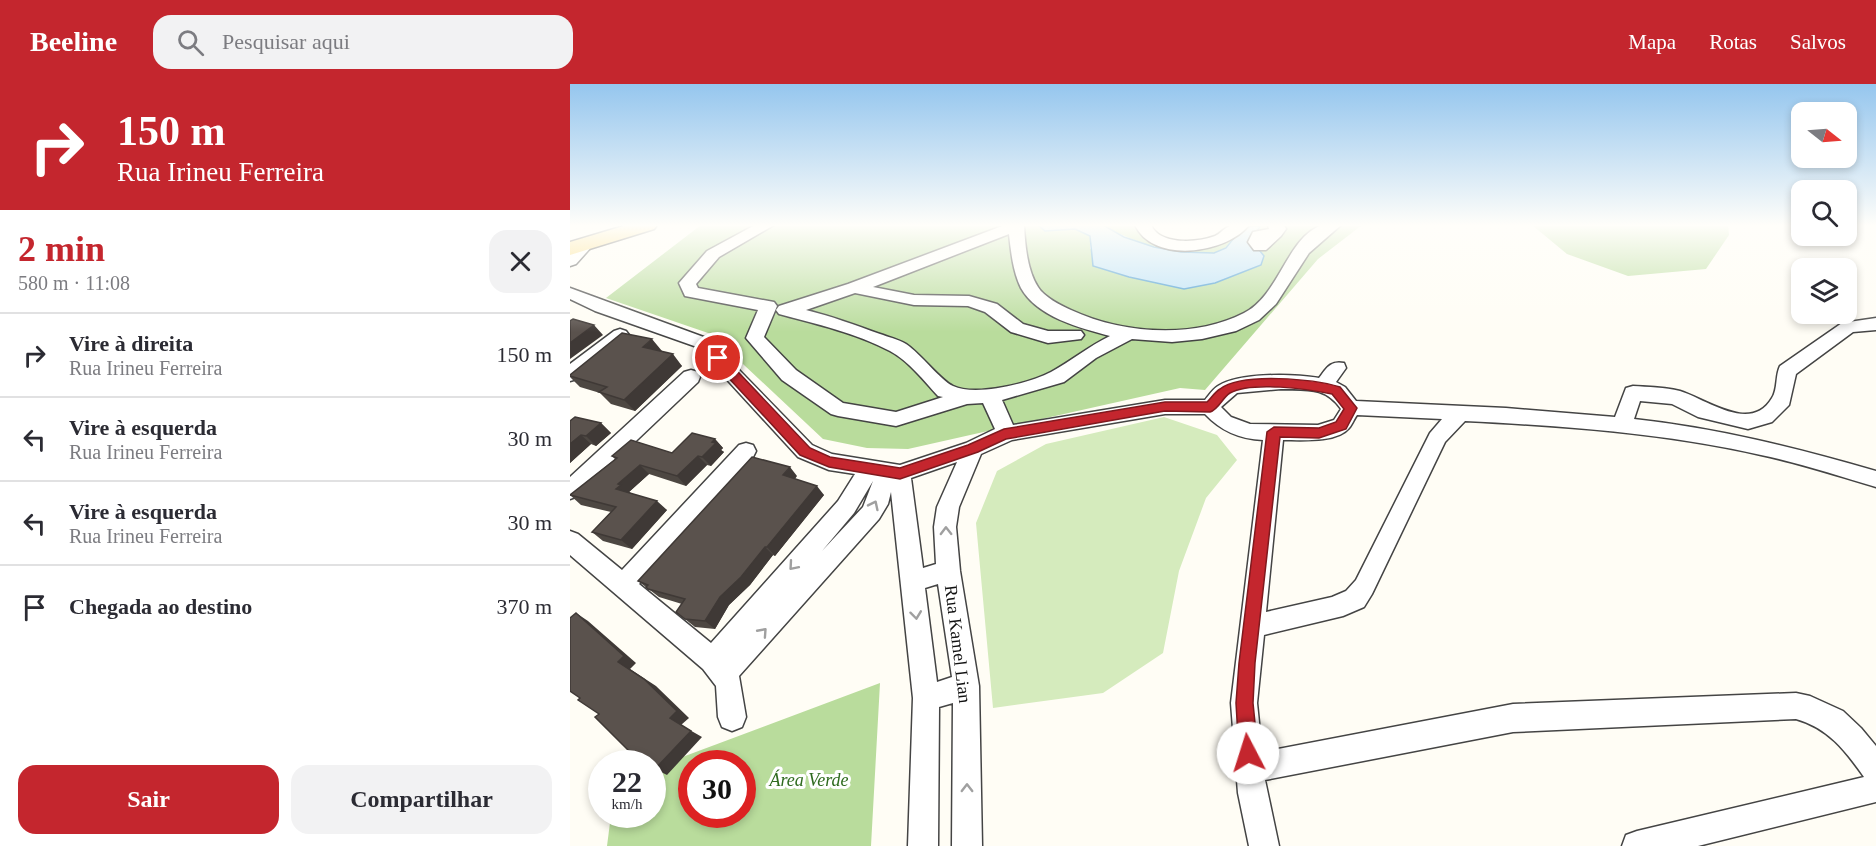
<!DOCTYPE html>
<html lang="pt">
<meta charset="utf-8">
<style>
:root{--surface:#fff;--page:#f2f2f3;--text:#2b2b33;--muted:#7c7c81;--line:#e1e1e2;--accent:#c4262e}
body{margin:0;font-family:Georgia,serif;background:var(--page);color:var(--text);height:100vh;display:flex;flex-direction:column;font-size:22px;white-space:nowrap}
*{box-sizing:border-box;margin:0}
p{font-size:20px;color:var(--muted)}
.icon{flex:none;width:33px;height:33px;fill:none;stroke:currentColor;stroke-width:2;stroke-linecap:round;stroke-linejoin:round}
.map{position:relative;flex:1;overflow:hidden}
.details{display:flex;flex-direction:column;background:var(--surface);width:570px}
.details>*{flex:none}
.hud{background:#c4262e;color:#fff;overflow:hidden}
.needle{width:39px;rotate:107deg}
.fabs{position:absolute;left:1221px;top:18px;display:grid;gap:12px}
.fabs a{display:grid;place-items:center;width:66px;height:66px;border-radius:12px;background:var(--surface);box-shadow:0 3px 9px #0003;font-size:30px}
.speed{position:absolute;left:18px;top:666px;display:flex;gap:12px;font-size:30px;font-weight:700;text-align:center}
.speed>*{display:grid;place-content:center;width:78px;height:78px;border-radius:50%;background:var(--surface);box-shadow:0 3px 9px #0003;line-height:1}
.speed small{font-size:15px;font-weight:400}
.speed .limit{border:9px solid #d22;background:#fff;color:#111}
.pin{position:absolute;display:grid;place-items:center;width:51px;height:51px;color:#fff;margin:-26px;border:3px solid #fff;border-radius:50%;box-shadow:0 2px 6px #0007}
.me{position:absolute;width:66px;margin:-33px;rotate:355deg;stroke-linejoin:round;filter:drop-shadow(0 0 4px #0008)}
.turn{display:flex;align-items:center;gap:21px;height:126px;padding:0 18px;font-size:27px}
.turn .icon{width:78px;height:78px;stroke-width:2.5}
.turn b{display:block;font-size:42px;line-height:51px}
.round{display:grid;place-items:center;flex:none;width:63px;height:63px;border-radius:18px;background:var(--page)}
.head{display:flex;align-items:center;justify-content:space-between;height:102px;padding:0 18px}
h1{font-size:36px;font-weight:700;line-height:45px;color:var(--accent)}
.cta{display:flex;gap:12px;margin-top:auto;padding:12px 18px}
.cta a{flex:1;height:69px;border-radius:18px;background:var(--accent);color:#fff;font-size:24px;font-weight:700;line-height:69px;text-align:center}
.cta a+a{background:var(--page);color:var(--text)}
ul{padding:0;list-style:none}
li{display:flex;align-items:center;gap:18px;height:84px;padding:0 18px;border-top:2px solid var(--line)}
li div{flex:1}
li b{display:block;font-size:22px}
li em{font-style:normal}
header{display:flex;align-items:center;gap:36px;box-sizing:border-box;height:84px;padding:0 30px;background:var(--accent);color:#fff}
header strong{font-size:28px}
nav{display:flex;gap:33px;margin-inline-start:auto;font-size:21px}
.search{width:420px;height:54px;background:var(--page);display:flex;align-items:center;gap:15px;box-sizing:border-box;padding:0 21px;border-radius:18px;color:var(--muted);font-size:22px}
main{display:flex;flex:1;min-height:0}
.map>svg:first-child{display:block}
</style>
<header>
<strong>Beeline</strong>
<div class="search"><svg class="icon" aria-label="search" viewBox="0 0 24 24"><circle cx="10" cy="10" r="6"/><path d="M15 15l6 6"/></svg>Pesquisar aqui</div>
<nav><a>Mapa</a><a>Rotas</a><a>Salvos</a></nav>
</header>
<main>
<section class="details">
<div class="hud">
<div class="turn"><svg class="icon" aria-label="right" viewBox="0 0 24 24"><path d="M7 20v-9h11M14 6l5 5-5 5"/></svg><div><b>150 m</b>Rua Irineu Ferreira</div></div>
</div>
<div class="head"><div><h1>2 min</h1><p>580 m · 11:08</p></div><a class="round"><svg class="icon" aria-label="close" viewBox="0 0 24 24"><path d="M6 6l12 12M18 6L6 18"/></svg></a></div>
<ul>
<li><svg class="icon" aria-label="right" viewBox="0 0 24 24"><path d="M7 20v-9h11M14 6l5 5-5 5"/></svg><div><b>Vire à direita</b><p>Rua Irineu Ferreira</p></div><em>150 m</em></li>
<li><svg class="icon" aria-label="left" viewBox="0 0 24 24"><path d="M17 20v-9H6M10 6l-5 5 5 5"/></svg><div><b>Vire à esquerda</b><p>Rua Irineu Ferreira</p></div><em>30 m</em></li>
<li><svg class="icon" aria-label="left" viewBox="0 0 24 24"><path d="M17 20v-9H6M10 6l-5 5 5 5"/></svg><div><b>Vire à esquerda</b><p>Rua Irineu Ferreira</p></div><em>30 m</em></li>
<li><svg class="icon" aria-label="arrive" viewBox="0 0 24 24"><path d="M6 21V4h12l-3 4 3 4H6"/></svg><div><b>Chegada ao destino</b></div><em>370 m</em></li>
</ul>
<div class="cta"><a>Sair</a><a>Compartilhar</a></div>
</section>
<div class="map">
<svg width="1306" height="762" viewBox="0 0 1306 762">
<rect width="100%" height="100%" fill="#fffdf5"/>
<path fill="#d5ebbd" d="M594 333 647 351 667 376 636 414 609 487 593 569 533 609 423 624 406 439 427 387 476 360Z"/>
<path fill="#b9dc9c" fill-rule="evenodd" d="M131 141H468L475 147 505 145 520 152V165L668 189 691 181 681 157 691 141H792L748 175 635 306 610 304 338 365 297 364 253 355 141 250 36 214Z
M533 141H580L582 149C588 152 594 156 600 158 621 163 647 155 663 141H680C668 146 665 159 654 165 624 181 560 157 533 141Z
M962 141H1158L1159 151 1136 185 1058 192 997 170Z
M310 599 301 762H37L41 731 82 730 83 684ZM122 680H172V730H122Z"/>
<path fill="#b9e0f7" stroke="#3f96cf" stroke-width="1.5" d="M468 141H533L554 153 584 163 611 168 644 169 656 164 672 144 691 141 681 156 694 172 691 181 645 199 614 205 559 193 523 182 520 152 505 145 475 147Z"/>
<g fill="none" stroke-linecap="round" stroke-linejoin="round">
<g stroke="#444" stroke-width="3">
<path id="minor" d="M185 141H204L149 173 126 200 128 204 204 218 207 222 194 253 226 286 273 319 326 328 373 313 368 312C354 297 339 277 320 267 286 249 246 240 209 230L206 226 209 222 278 200 435 141H454C455 160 457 186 468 203 474 213 490 221 501 226 553 250 623 255 674 229 709 212 717 153 752 141 757 140 765 141 771 141L739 169 706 220 689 236 666 247 632 255 602 258 562 255 526 274 494 298 432 316 443 341 595 316H635C639 311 643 305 648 302 670 288 724 290 749 294 756 285 760 276 774 279L776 284 766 298 775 303 786 317 936 324 1045 333 1056 304 1063 302C1078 303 1095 303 1110 307 1136 315 1181 350 1202 314 1208 305 1205 292 1210 282L1272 239 1306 234V246L1283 248 1226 290 1219 321 1202 338 1178 345 1128 333 1102 320 1070 317 1064 335C1147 344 1226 364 1306 387V403C1268 392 1230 379 1191 371 1094 349 994 342 895 337L875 358 802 510 794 523 773 532 694 551 687 619 692 668 943 620 1226 609 1240 612 1273 627 1291 644 1306 662V718L1128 762H1052L1056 751 1067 747 1294 693C1275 666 1258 644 1226 635L943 648 695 696 709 762H679L668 709 661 619 693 356C669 355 651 347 635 330H595L442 356 411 370 389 423 386 443 390 487 409 602 412 762H382L383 619 369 623 368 762H338L343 614 321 408 318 420 309 435 169 592 176 633 172 643 162 647 152 643 148 633 146 602 133 585 0 471V447L8 450 52 486 169 361 176 359 183 361 186 367 183 373 69 500 141 559 268 417 285 390 259 386 228 373 127 263 25 227 0 215V204L139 255 242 361 262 370 330 381 396 359 425 345 413 319 397 320 326 342 268 332 261 330 212 296 176 254 188 226 115 212 109 199 137 167ZM439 150C441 168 443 188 451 204 467 233 510 244 540 252 519 262 501 277 481 288 460 299 406 313 383 302 370 296 351 270 336 260 328 255 318 253 310 250 285 241 261 232 236 226L285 209 344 221 398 222 415 228 441 248 478 259 511 255 514 251 511 247H478L453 240 427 220 399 212 344 211 303 203ZM711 305C736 306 755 302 771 325L764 336 748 341 680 340 661 333 651 323 667 309ZM787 331 872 335 860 349 786 496 776 507 762 513 696 528 713 356C731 356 767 359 779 344 782 341 784 335 787 331ZM387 378 367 423 364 443 366 480 353 484 341 394ZM303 397 293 423 252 467 284 429ZM368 500 382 593 367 598 355 504Z
M565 141H581C590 161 626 159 645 152 650 150 654 144 660 142 665 140 673 141 679 141 656 170 583 180 565 141Z
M698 141H714L716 145 711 152 696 166H684L678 158 683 148 699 145Z
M16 155 24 160 6 180 0 182V168L10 157Z
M50 245 56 247 59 251 56 255 7 295 0 297V280L44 247Z
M121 286 128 288 130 293 128 298 8 412 0 415V393L114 288Z"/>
</g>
<g stroke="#222" stroke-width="3">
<path id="major" d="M57 141H87L84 145 0 171V158Z"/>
</g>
<use href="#minor" fill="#fff" fill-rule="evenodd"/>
<use href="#major" fill="#f9d66b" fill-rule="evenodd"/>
</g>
<path fill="#4d4742" d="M91 267 112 282 65 327 41 320 30 309 10 303 0 293V291L92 267Z
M0 337 31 339 41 349 26 362 21 360 0 379Z
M145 355 153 364 151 366 154 368 141 382 137 381 116 402 79 390 59 408 97 426 62 465 33 457 22 448 41 428 11 421 0 411 45 375 42 372 102 369Z
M227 392 225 395 254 411 205 472 203 471 180 501 159 521 145 545 125 543 106 528 112 520 89 513 68 497Z"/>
<path fill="#3f3936" d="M24 241 33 251 0 275V259Z
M82 255 92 267 83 275 73 263Z
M103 270 112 282 65 327 54 316Z
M31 339 41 349 26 362 16 352Z
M11 351 21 360 0 379V360Z
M145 355 153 364 151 366 154 368 141 382 132 373Z
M128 372 137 381 116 402 107 392Z
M70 381 79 390 59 408 61 410 46 405 48 400Z
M220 383 227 392 220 400 213 391Z
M247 402 254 411 205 472 197 463Z
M87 417 97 426 62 465 51 456Z
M195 463 203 471 180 501 159 521 145 545 135 537 150 513Z
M6 529 18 537 66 579 60 585 86 602 119 634 111 641 132 653 97 691 85 685 100 634 48 578Z"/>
<path fill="#5a524d" stroke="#3f3936" stroke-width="1.5" d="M3 235 24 241 0 259V237Z
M52 249 82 255 73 263 103 270 54 316 29 308 37 303 0 292V291Z
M5 333 31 339 16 352 11 351 0 360V337Z
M122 349 145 355 142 358 146 359 132 373 128 372 107 392 70 381 48 400 51 401 46 405 87 417 51 456 22 448 46 423 0 411 47 374 42 372 61 356 102 369Z
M182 373 220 383 213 391 247 402 197 463H195L171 493 150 513 135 537 115 535 106 528 115 515 78 505 76 503 78 501 68 497Z
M6 529 54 572 48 578 74 595 107 627 100 634 121 647 85 685 82 684V680H76L64 672 25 633 29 630 8 616 10 614 0 607V534Z"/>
<defs><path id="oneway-chevron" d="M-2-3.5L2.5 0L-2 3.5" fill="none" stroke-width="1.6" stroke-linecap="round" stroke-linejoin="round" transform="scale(1.5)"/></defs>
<g stroke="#a0a0a0">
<use href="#oneway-chevron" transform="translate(304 421) rotate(-64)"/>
<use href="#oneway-chevron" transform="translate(376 447) rotate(-91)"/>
<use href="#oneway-chevron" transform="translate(223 482) rotate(131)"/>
<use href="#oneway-chevron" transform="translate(346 531) rotate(83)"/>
<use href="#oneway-chevron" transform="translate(193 548) rotate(-48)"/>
<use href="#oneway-chevron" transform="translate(397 704) rotate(-90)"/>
</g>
<linearGradient id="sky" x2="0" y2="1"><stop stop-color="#95c6ee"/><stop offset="0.57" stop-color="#fffefa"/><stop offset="1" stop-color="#fffefa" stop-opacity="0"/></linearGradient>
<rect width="1306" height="248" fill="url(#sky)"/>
<path fill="#c4262e" stroke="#7f191e" stroke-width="1.5" d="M148 270 152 271 240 364 260 373 330 384 398 361 434 345 595 318H637C641 314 645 308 650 305 672 288 744 295 770 303L787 324 776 345 749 354 710 353 685 579 683 619 688 669 685 675 678 678 672 675 669 669 666 619 669 579 697 348 704 343 749 344 766 338 774 325 762 310C738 305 682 297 660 309 652 314 649 325 640 328L595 327 436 355 408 368 330 395 259 383 230 371 143 277 142 274Z"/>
<g text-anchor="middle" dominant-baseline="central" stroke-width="6" stroke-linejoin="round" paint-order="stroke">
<g font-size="18" fill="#111" stroke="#fff">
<text transform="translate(388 560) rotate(83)">Rua Kamel Lian</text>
</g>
<g font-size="18" font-style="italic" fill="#2f6b1f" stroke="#fff">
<text x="239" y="696">Área Verde</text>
</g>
</g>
</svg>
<div class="fabs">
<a><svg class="needle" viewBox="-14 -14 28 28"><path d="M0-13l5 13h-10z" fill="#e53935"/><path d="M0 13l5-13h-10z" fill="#7c7c81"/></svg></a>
<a><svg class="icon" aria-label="search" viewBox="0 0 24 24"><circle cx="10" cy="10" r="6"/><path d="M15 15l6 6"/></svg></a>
<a><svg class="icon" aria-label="layers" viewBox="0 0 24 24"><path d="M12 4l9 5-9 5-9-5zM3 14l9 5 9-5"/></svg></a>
</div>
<div class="speed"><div>22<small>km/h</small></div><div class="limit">30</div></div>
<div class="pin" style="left:148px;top:274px;background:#d93025"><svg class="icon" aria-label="arrive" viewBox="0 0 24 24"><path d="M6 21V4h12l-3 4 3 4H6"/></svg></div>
<svg class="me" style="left:678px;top:669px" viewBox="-20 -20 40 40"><circle r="19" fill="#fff"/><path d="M0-13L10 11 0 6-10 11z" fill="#c4262e"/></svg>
</div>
</main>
